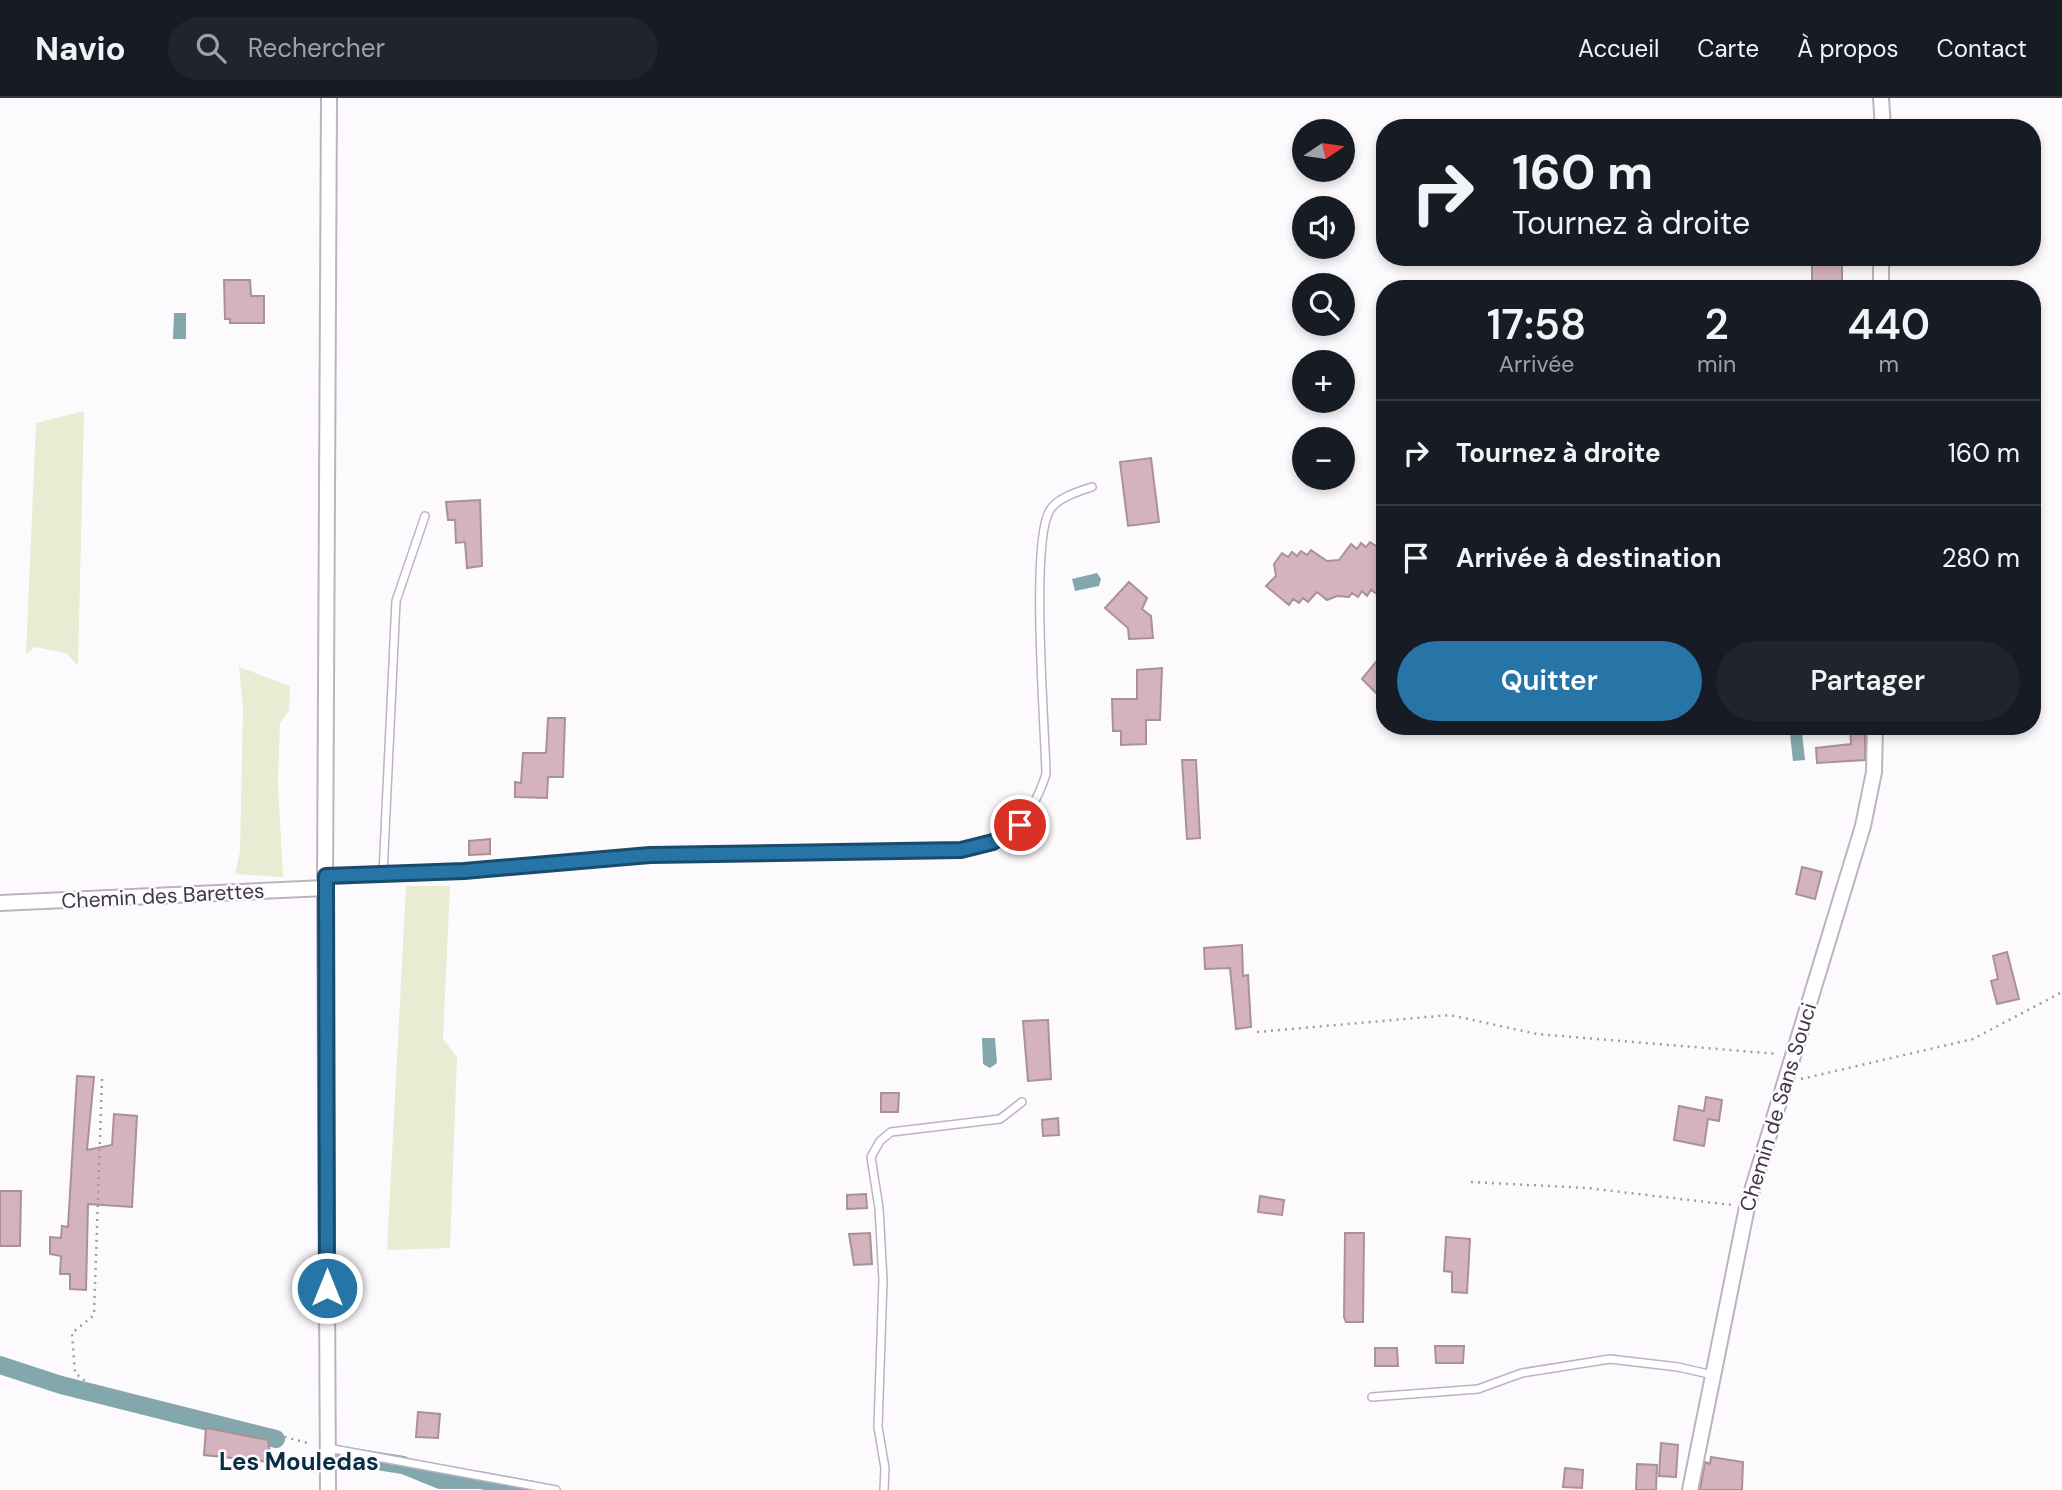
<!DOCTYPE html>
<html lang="fr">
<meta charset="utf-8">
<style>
:root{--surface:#171b24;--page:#20242c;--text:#f1f3f6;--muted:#9ea1a6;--line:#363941;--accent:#2774a6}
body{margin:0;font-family:"DM Sans",sans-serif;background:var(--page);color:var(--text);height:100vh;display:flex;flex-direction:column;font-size:26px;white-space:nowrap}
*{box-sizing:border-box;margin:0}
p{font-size:23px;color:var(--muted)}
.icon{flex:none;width:38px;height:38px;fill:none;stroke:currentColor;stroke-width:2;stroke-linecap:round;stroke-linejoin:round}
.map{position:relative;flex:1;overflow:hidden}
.details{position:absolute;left:1376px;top:182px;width:665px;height:455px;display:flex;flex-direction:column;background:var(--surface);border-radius:28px;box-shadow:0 4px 10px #0003}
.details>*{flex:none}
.guide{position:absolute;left:1376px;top:21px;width:665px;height:147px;border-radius:28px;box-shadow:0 4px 10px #0003;background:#171b24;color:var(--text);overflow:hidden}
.needle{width:46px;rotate:77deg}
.fabs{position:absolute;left:1292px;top:21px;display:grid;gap:14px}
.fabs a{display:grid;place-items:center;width:63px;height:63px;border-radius:50%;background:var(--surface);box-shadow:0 4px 10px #0003;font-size:35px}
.pin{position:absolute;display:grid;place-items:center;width:60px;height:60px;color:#fff;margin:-30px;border:4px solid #fff;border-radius:50%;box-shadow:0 2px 7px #0007}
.me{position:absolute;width:77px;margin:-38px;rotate:0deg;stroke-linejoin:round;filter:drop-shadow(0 0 5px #0008)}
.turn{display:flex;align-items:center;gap:24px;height:147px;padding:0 21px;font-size:32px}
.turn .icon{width:91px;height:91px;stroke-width:2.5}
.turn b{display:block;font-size:49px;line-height:60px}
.eta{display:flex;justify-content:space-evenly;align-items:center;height:119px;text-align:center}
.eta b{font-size:42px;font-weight:600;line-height:49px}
.cta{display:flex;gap:14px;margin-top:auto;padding:14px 21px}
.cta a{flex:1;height:80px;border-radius:42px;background:var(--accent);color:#fff;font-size:28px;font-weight:600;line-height:80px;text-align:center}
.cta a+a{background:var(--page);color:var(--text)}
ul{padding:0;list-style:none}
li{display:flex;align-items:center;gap:21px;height:105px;padding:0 21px;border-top:2px solid var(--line)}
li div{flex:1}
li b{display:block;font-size:26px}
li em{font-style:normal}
header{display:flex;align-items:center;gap:42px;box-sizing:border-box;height:98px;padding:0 35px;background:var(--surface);border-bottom:2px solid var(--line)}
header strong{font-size:33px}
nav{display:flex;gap:38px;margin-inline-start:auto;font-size:24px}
.search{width:490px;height:63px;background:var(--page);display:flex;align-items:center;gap:18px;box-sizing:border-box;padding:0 24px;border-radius:38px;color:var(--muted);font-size:26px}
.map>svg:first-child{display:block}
</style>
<header>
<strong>Navio</strong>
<div class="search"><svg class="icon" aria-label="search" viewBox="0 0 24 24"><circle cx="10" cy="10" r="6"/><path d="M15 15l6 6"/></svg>Rechercher</div>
<nav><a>Accueil</a><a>Carte</a><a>À propos</a><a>Contact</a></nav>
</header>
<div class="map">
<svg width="2062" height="1392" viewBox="0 0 2062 1392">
<rect width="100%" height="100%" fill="#fdfafe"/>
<path fill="#e9ebd3" d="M84 313 78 568 66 555 35 549 26 556 36 325Z
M239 569 290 588 289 612 280 625 278 685 283 779 235 776 240 753 243 609Z
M406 788H450L443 941 457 959 450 1150 387 1152Z"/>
<path fill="#82a7ac" d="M174 215H186V241H173Z
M1097 475 1101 481 1099 488 1075 493 1072 481Z
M1802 634 1805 662 1793 663 1790 636Z
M982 940H995L997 965 990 970 983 966Z"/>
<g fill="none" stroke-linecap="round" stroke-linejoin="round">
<path stroke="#82a7ac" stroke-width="18" d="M0 1267 61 1287 276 1341
M346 1358 403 1367 440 1382H480L534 1392"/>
</g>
<path fill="#d5b3bd" stroke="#a99198" stroke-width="2" d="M1812 159H1842V191H1812Z
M224 182H250L251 198H264V225H230V221H225Z
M1151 360 1159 424 1128 428 1120 364Z
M480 402 482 468 467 470 465 444 456 445 455 422H448L446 404Z
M1384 438V487L1377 496 1371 492 1367 498 1362 493 1358 499 1352 495 1349 499 1337 498 1327 502 1317 494 1308 504 1303 500 1299 505 1293 501 1289 507 1266 488 1276 478 1274 466 1282 455 1288 459 1292 454 1297 458 1301 453 1307 457 1311 452 1327 463 1339 462 1351 446 1357 451 1361 445 1366 449 1370 444 1376 448Z
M1129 484 1147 500 1142 511 1151 518 1153 540 1129 541 1128 530 1105 510Z
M1384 554V603L1362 581Z
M1162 570 1160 622H1146V646L1121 647V633H1113L1112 601H1137V572Z
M548 620H565L563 679H548L547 700 515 699V684L521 685 523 655H546Z
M1850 628H1865V662L1817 665 1816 650 1851 646Z
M1182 662H1196L1200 740 1187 741Z
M490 741V756L469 757V743Z
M1802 769 1822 774 1815 801 1796 796Z
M1242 847 1243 878 1248 877 1251 929 1236 931 1230 870 1205 871 1204 850Z
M2007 854 2019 901 1997 906 1991 883 1998 881 1993 858Z
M1048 922 1051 981 1028 983 1023 923Z
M77 978 94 979 87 1052 112 1047 114 1016 137 1018 132 1109 88 1106 86 1192 70 1191V1176H60L61 1158 50 1156V1139L61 1140 62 1128 68 1129Z
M881 995H899L898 1014H881Z
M1706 999 1722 1002 1719 1023 1708 1021 1704 1048 1674 1042 1679 1008 1704 1013Z
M1058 1020 1059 1037 1043 1038 1042 1022Z
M0 1093H21L20 1148H0Z
M866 1096 867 1110 847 1111V1097Z
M1260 1098 1284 1102 1282 1117 1258 1114Z
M870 1135 872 1166 854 1167 849 1136Z
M1345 1135H1364L1363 1224H1346L1344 1219Z
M1446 1139 1470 1141 1467 1195 1452 1194V1174L1444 1173Z
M1435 1248H1464L1463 1265H1436Z
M1375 1250H1397L1398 1268H1375Z
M418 1314 440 1316 438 1340 416 1339Z
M206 1330 268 1342 271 1364 204 1357Z
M1661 1345 1678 1347 1676 1379 1659 1378Z
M1711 1359 1743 1364 1742 1392H1700L1705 1364 1710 1366Z
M1637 1366 1657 1367 1656 1392H1636Z
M1565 1370 1583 1372 1582 1390 1563 1389Z"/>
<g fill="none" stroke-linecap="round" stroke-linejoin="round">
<g stroke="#bfb1c4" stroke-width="10">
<path id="service" d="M383 776 396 503 425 418
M326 778 464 773 650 757 961 752C1009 740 1031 724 1046 676 1045 628 1030 443 1050 412 1057 400 1079 393 1092 389
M1372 1299 1478 1291 1522 1275 1610 1261 1678 1269 1713 1277
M328 1350 556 1392
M884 1392 885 1370 878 1329 883 1182 879 1110 871 1059 880 1043 891 1034 1000 1021 1022 1004"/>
</g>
<g stroke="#bfb1c4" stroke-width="18">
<path id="minor" d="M1881 0 1883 30
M1881 191V159
M0 805 325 790
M328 1392 325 790 329 0
M1690 1392 1747 1109 1863 728 1874 674 1875 628"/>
</g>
<path stroke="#a09ca1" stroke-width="2.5" stroke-dasharray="2 5" stroke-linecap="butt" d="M1257 934 1450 917 1537 936 1778 956
M102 981 94 1217 72 1235 75 1275 89 1286 311 1346
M1801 981 1973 941 2062 894
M1471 1084 1587 1090 1732 1107"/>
<use href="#service" stroke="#fff" stroke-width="7"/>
<use href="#minor" stroke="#fff" stroke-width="14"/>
</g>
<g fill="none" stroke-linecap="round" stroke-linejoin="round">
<g stroke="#194b6c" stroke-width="18">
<path id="route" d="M327 1190 326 778 464 773 650 757 961 752 993 744 1020 727"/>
</g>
<use href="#route" stroke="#2774a6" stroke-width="12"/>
</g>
<g text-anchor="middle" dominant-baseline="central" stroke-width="5" stroke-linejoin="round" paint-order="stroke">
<g font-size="21" fill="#3e3940" stroke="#fdfafe">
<text transform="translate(163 798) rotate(-3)">Chemin des Barettes</text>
<text transform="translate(1778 1009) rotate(-73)">Chemin de Sans Souci</text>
</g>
<g font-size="24" font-weight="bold" fill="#082e46" stroke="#fdfafe">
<text x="299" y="1363">Les Mouledas</text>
</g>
</g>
</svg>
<div class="fabs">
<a><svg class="needle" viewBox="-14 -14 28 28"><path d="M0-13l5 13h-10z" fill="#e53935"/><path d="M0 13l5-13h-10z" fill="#9ea1a6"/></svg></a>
<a><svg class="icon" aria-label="sound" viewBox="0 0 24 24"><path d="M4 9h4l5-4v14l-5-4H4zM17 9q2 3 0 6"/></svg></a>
<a><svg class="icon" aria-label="search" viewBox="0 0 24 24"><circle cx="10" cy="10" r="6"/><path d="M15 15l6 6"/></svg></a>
<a>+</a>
<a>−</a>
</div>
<div class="pin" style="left:1020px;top:727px;background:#d93025"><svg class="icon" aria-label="arrive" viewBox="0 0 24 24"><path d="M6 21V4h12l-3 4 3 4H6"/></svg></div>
<svg class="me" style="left:327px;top:1190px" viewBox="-20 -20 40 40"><circle r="17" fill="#2774a6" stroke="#fff" stroke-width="3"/><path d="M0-11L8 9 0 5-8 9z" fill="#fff"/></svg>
<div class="guide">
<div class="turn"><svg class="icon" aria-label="right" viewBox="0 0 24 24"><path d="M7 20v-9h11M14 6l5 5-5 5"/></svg><div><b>160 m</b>Tournez à droite</div></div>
</div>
<section class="details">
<div class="eta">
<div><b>17:58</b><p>Arrivée</p></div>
<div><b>2</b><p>min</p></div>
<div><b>440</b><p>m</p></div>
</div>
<ul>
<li><svg class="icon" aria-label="right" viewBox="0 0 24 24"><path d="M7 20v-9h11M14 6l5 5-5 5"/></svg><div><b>Tournez à droite</b></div><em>160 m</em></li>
<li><svg class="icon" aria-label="arrive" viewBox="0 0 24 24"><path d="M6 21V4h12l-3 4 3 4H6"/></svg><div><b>Arrivée à destination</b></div><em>280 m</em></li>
</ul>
<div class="cta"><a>Quitter</a><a>Partager</a></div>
</section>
</div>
